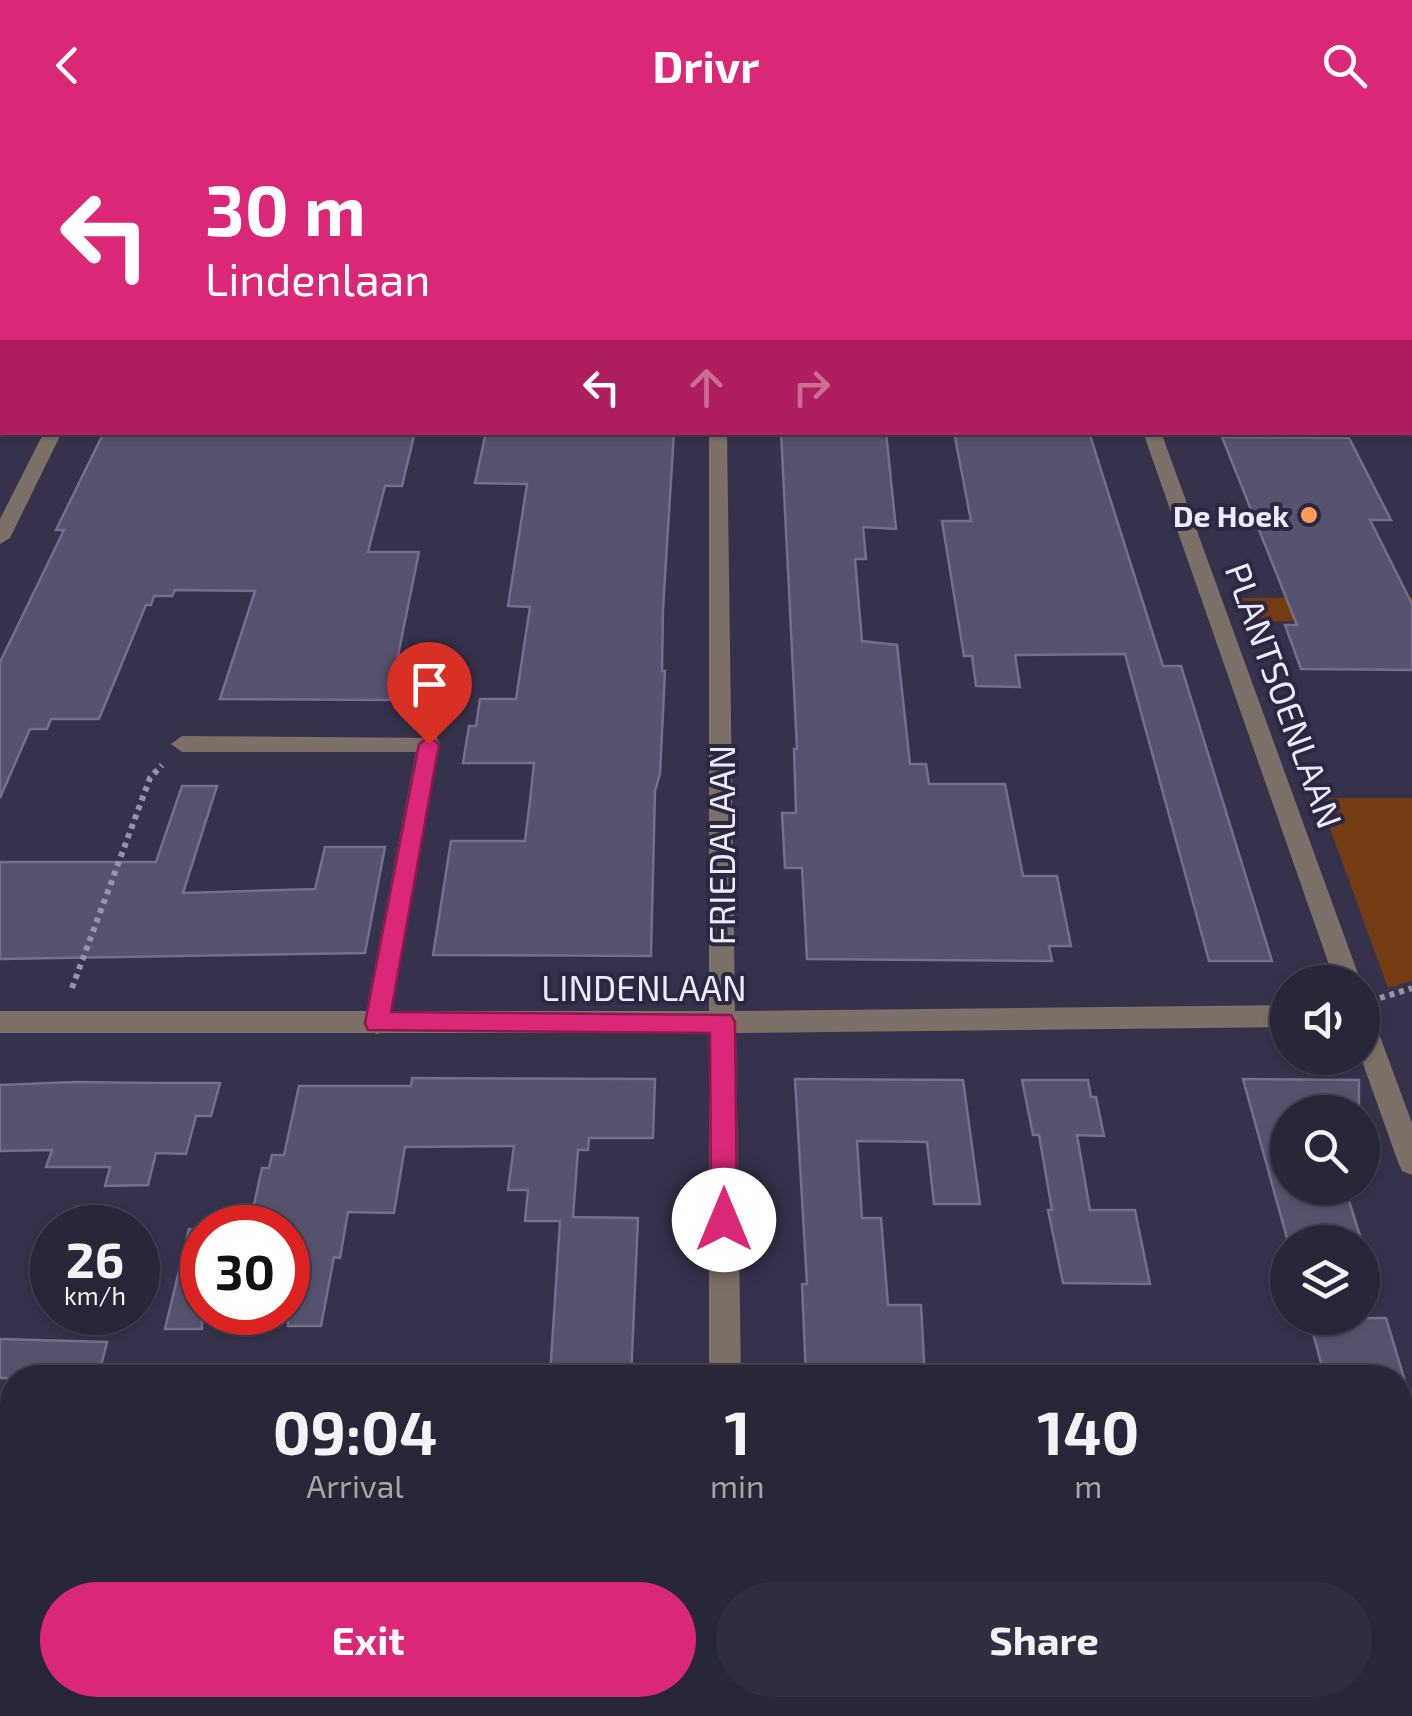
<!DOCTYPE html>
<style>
:root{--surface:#282639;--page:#302e41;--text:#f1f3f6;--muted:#a5a5ae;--line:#444353;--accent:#db2777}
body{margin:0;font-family:"Exo 2",sans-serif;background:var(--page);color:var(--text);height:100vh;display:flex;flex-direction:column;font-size:38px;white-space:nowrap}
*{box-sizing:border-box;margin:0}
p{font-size:32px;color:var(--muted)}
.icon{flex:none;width:55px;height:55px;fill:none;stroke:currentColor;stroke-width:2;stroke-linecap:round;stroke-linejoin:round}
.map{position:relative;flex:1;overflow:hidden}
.sheet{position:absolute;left:0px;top:1235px;width:1412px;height:352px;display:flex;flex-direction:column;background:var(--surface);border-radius:40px 40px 0 0;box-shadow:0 2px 8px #0004,0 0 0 2px var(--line)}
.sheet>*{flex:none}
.guide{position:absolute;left:0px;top:0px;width:1412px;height:305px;box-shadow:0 2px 8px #0004,0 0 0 2px var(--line);background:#db2777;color:#fff;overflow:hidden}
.buttons{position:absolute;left:1270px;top:835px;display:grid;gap:20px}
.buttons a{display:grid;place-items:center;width:110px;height:110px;border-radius:50%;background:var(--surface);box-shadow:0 2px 8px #0004,0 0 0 2px var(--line);font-size:50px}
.speed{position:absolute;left:30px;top:1075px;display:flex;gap:20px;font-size:50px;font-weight:700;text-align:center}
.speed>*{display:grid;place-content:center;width:130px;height:130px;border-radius:50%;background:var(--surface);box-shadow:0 2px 8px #0004,0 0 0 2px var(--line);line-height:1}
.speed small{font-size:25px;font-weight:400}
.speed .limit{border:15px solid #d22;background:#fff;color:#111}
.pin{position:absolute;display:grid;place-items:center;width:85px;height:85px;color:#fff;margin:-102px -42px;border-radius:50% 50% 50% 0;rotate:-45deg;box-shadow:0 0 10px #0007}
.pin .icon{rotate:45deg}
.me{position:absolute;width:110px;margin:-55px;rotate:0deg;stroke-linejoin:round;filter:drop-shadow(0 0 8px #0008)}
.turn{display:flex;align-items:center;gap:35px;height:210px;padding:0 40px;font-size:45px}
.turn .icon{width:130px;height:130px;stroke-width:2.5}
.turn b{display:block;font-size:70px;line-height:85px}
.lanes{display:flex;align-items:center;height:95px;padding:0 40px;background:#0003;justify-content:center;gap:50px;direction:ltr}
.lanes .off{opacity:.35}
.eta{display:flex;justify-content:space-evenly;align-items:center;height:170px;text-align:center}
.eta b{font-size:60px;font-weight:700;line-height:70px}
.button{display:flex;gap:20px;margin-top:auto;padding:20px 40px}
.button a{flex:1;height:115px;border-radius:60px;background:var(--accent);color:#fff;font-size:40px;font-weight:700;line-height:115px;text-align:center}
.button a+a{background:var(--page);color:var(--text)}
header{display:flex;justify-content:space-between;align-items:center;height:130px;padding:0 40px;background:var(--accent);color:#fff;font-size:45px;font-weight:700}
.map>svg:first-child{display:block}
</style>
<header><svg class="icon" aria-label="back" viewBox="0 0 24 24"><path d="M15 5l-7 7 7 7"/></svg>Drivr<svg class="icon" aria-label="search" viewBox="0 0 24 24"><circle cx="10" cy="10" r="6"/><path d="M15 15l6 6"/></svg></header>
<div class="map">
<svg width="1412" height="1586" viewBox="0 0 1412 1586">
<rect width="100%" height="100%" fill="#36324c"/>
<path fill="#743c12" d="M1412 467V492L1250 491 1240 468Z
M1319 668H1412V851L1388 858Z"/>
<path fill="#56536f" stroke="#73708d" stroke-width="2.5" d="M104 302H415L402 356H385L368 422H419L389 570 220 569 255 461 175 460 172 466H154L151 475H146L99 589H51L47 599H30L0 668V532L64 400H56Z
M486 302H674L663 479 662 541H665L660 644 655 661 651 826 433 825 451 711H525L530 671 534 633H463L469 596H476L480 569H516L530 477 508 476 527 354 475 353Z
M781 302H886L896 399 863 397 866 429H855L862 511 897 515 910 634H926L929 654H1005L1023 746H1057L1071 816H1049L1052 831 807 829 802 738H785L782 683H796L794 619H797Z
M954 302H1089L1163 536H1181L1272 831H1209L1125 524 1015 525 1020 557 976 556 972 526H964L942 391H971Z
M1222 307 1349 308 1391 390H1370L1412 474V540L1301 539 1285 495H1297Z
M182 656H217L183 763 315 759 325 717H385L365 823 0 829V732H156Z
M412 948 655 949 653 1008H589L588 1020H578L573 1087 638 1088 631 1248 550 1246 560 1091H525L528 1060H508L514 1016 405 1017 394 1083 348 1082 340 1128 334 1127 321 1196H288V1098H249L262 1038H269L272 1025H284L299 956H411Z
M795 949 963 950 980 1074H934L927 1012 857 1011 862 1088H881L888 1175H921L925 1248H806L802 1154H807Z
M1243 949 1359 950V982H1288V1058H1345L1362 1112H1288Z
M1022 950H1088L1091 967H1096L1104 1006 1077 1005 1090 1080H1135L1150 1154 1063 1153 1048 1080H1052L1039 1005H1033Z
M74 952 161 953H220L211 986H196L186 1024 156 1023 148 1055 105 1056 110 1037H46L52 1020 0 1021V955Z
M189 1099 202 1101V1199H165Z
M1309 1188H1386L1404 1248H1325Z
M0 1209 107 1212 98 1248H0Z"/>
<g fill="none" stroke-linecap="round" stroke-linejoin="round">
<path stroke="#9794a9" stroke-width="6" stroke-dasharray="5 5" stroke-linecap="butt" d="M72 858 150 648 162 635
M1380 868 1412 858"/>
<path fill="#7d7068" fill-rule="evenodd" d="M1410 52H1412V60H1410Z
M1410 121H1412V131H1410Z
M182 606 437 608 440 614 386 901 377 904 368 901 364 893 416 622H182L171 614Z"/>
<path fill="#7d7068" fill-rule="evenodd" d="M1302 0H1317L1319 2H1304Z
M1410 156 1412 157V169L1410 168Z
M0 246H2V256H0Z
M1410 247H1412V257H1410Z
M44 302H62L10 408 0 414V389Z
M709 302H727L735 881 1288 875V897L736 903 741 1248H709V903H0V881H709Z
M1143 302H1161L1361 852H1335Z
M1362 882 1371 885 1375 893 1412 993V1045L1402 1041 1398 1032 1361 928Z
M256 1575H292L290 1586H254Z
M709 1575H745V1586H709Z"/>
<path fill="#a48f83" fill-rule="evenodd" d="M0 0H84L2 4Z
M144 0H620L618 2Z
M924 0H957L959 2H926Z"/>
</g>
<path fill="#db2777" stroke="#8e194d" stroke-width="2.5" d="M429 607 439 614 391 882 731 885 735 892 737 1090 733 1099 724 1102 715 1099 711 1090 710 903 368 900 365 893 419 614Z"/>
<circle fill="#fe9b59" stroke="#2c2841" stroke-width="4" cx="1309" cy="385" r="10"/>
<g text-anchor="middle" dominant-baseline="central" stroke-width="8" stroke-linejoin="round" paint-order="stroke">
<g font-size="30" font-weight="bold" fill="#eceafb" stroke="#2c2841" text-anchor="end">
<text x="1289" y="385">De Hoek</text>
</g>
<g font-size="35" fill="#eceafb" stroke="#2c2841">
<text transform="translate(1285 565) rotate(70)">PLANTSOENLAAN</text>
<text transform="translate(721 715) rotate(-90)">FRIEDALAAN</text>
<text x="644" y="857">LINDENLAAN</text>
</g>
</g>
</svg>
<div class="buttons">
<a><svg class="icon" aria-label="sound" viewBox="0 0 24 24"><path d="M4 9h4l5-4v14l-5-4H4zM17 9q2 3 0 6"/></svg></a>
<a><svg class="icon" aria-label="search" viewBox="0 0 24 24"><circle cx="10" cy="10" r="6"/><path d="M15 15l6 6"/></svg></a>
<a><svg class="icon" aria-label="layers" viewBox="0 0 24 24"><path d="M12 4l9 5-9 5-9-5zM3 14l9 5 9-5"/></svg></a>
</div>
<div class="speed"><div>26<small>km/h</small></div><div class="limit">30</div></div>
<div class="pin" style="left:429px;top:614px;background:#d93025"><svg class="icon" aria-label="arrive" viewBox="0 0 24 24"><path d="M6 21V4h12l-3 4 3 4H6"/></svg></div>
<svg class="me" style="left:724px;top:1090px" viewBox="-20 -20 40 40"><circle r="19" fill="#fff"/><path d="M0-13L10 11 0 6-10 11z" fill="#db2777"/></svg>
<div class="guide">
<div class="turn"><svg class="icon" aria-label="left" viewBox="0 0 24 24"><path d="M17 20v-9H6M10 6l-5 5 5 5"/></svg><div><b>30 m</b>Lindenlaan</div></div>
<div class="lanes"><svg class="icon" aria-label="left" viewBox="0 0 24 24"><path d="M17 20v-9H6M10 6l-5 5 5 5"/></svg><svg class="icon off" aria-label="ahead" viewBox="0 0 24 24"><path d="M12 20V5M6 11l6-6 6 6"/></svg><svg class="icon off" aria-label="right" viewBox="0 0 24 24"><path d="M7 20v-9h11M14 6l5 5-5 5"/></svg></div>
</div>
<section class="sheet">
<div class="eta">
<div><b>09:04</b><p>Arrival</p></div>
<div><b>1</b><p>min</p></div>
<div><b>140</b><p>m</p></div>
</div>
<div class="button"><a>Exit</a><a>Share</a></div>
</section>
</div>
